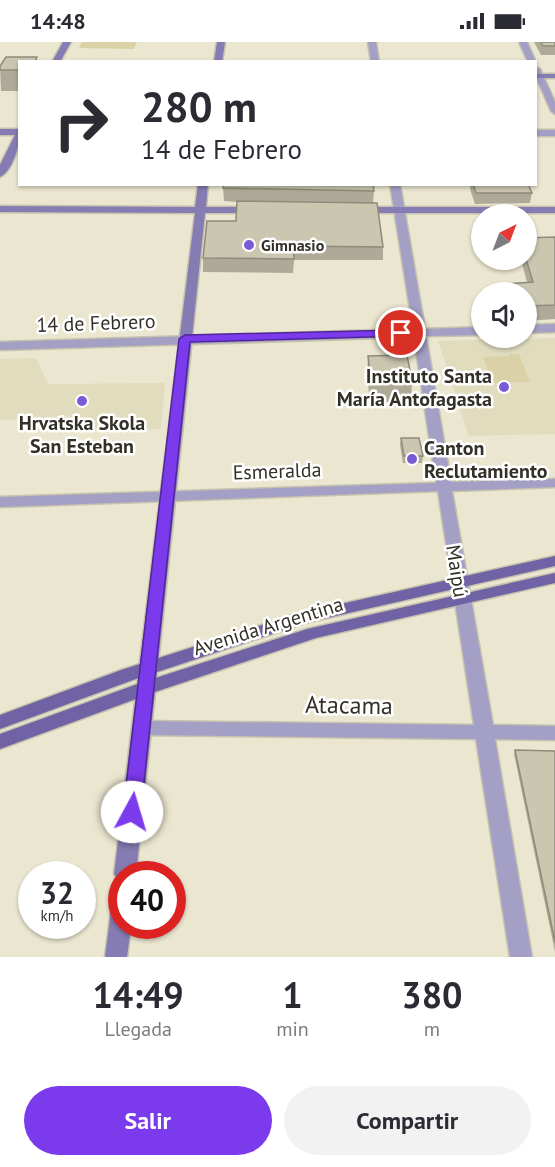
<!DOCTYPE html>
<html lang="es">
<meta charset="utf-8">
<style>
:root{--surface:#fff;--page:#f2f2f3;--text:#2b2b33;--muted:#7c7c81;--accent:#7c3aed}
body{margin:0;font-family:"PT Sans",sans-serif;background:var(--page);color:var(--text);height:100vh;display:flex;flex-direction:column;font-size:22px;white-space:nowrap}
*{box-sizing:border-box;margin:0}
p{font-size:20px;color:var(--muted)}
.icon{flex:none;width:33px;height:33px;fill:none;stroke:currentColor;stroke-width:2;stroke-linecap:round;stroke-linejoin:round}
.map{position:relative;height:915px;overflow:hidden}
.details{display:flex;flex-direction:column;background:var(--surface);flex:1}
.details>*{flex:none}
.top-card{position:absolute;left:18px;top:18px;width:519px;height:126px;border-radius:0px;box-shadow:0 2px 4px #0004;background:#fff;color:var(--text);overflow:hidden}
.needle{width:39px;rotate:42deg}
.buttons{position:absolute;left:471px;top:162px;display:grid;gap:12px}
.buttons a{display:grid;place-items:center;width:66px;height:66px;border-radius:50%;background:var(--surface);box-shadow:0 2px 4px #0004;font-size:30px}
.speed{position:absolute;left:18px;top:819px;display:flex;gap:12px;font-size:30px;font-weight:700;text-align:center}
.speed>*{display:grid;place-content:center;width:78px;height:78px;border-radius:50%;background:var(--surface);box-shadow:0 2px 4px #0004;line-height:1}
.speed small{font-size:15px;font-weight:400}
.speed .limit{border:9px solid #d22;background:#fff;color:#111}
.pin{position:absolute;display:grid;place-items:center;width:51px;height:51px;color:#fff;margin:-26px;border:3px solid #fff;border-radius:50%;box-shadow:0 2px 6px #0007}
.me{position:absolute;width:66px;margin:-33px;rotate:6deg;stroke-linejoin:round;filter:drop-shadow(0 0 4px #0008)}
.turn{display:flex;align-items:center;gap:21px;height:126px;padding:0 24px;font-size:27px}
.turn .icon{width:78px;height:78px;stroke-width:2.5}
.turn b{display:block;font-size:42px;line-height:51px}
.eta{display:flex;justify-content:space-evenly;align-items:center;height:102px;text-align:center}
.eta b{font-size:36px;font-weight:600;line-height:42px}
.button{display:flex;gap:12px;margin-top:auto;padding:12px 24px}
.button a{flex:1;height:69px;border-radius:36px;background:var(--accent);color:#fff;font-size:24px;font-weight:600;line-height:69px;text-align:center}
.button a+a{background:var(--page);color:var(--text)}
.status{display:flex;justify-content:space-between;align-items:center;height:42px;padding:0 30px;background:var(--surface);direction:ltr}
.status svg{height:16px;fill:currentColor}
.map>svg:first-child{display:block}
</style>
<div class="status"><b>14:48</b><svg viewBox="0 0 49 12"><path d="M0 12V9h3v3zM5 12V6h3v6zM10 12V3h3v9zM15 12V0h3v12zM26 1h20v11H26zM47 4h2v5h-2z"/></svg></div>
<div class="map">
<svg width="555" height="915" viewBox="0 0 555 915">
<rect width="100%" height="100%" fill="#ebe6d0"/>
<path fill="#e1dcbe" d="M555 296V392L469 394 438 299Z
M36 316 48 342 165 341 161 387 41 388 34 377 0 378V317Z"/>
<path fill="#dbd1a6" d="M82 0H137L134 7 79 6Z
M510 312H519L530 340 479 341 476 333 489 332 483 315 510 314Z"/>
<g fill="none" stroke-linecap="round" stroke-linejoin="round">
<g stroke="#c6c2ae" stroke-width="3">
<path id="street" d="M368 0H376L379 20H371Z
M519 0H527L536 20V21L528 20Z
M536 25 540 27 555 60V72L551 69 536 35Z
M536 88H555V94H536Z
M390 142H400L425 287 482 285V293L426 294 451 440 555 437V445L452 449 493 683 555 684V698L495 697 532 915H510L476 697 141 693 134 691 132 686 134 681 141 679 474 683 438 449 0 465V455L436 441 414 295 0 308V300L413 287Z
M555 282V290L526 291V283Z"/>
</g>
<g stroke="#c6c2ae" stroke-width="3">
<path id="secondary" d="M63 0H71L60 20H52Z
M217 0H225L222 20H214Z
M536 32H555V36H536Z
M0 87H20C20 101 14 128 0 135V123L15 93H0Z
M198 142H208L206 165H255L260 168 255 171H205L136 832H122V840L118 838 114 832 195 171 0 170V164L195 165Z
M555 165V171H360L355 168 360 165Z
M122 859V884H131L127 915H105L111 868 114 861Z"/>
</g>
<g stroke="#c6c2ae" stroke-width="3">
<path id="primary" d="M555 514V524L305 581 133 638 0 687V673L121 628 296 572Z
M555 531V541L316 596 152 651 0 707V692L140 641 307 587Z"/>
</g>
<use href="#street" fill="#a49fc5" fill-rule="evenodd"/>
<use href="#secondary" fill="#847cb3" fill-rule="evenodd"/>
<use href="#primary" fill="#6f62a5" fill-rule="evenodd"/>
</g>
<path fill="#afaa97" d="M534 0H555V13H541Z
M37 15V20H20V49H1L0 24Z
M470 142H528L532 151 530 161 475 162 470 147Z
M223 146 374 149 373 161 383 205V218H294L293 231 203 230V216L236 179 237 160 224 159Z
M555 195V277L526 279V250H503L504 242 527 240 521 218H526Z
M368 314 412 339 411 360H381L380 351H369L367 334Z
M401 396 423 414 422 421H403L400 403Z
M515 708 555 709V910L514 712Z"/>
<path fill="#cbc6b0" stroke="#8e8b7b" stroke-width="1.5" d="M541 0H555V4H543Z
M6 15H37L35 20H20V28H0V24Z
M224 142H373L374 149 223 146Z
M473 142H528L532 151H476Z
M237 159 377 161 383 205 293 204 294 217 203 216 207 179H236Z
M555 195V263L526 264V250H506L504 242 533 240 526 217V196Z
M407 313 412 339H383L381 331H370L368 314Z
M401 396H419L423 414H404Z
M515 708 555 709V900Z"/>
<path fill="#7c3aed" stroke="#51269a" stroke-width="1.5" d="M401 288 407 291 405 294 190 300 141 770 139 775 132 777 126 775 123 770 179 297 185 293Z"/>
<g fill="#7a5bd6" stroke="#fff" stroke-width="2">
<circle cx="249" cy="203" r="6"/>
<circle cx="504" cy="345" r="6"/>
<circle cx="82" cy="359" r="6"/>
<circle cx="412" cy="417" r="6"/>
</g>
<g text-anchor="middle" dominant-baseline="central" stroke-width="5" stroke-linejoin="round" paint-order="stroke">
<g font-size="16" font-weight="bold" fill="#323027" stroke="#fff" text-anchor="start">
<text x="261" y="203">Gimnasio</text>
</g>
<g font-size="20" fill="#323027" stroke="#fff">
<text transform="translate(96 281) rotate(-2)">14 de Febrero</text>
<text transform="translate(277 429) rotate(-2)">Esmeralda</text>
<text transform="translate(457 529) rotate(81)">Maipú</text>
<text transform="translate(268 584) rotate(-17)">Avenida Argentina</text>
</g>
<g font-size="20" font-weight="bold" fill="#323027" stroke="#fff" text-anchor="end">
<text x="492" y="334">Instituto Santa<tspan x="492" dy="23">María Antofagasta</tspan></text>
<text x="82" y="381" text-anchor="middle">Hrvatska Skola<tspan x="82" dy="23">San Esteban</tspan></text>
<text x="424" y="406" text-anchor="start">Canton<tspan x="424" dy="23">Reclutamiento</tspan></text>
</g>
<g font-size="24" fill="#323027" stroke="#fff">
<text transform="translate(349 663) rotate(1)">Atacama</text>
</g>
</g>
</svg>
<div class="buttons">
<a><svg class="needle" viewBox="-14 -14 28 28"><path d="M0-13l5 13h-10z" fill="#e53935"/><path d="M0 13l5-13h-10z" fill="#7c7c81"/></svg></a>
<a><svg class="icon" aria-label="sound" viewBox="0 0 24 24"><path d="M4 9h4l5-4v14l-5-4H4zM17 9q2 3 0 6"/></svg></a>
</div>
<div class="speed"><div>32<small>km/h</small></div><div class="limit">40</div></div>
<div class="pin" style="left:401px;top:291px;background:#d93025"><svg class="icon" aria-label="arrive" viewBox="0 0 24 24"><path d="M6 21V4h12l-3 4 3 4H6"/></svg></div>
<svg class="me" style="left:132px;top:770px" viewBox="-20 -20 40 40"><circle r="19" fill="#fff"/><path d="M0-13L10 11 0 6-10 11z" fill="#7c3aed"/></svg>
<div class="top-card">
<div class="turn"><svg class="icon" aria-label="right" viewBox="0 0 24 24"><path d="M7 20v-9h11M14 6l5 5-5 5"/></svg><div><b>280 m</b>14 de Febrero</div></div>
</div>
</div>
<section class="details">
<div class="eta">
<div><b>14:49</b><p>Llegada</p></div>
<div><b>1</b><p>min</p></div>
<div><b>380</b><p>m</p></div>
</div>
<div class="button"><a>Salir</a><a>Compartir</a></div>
</section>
